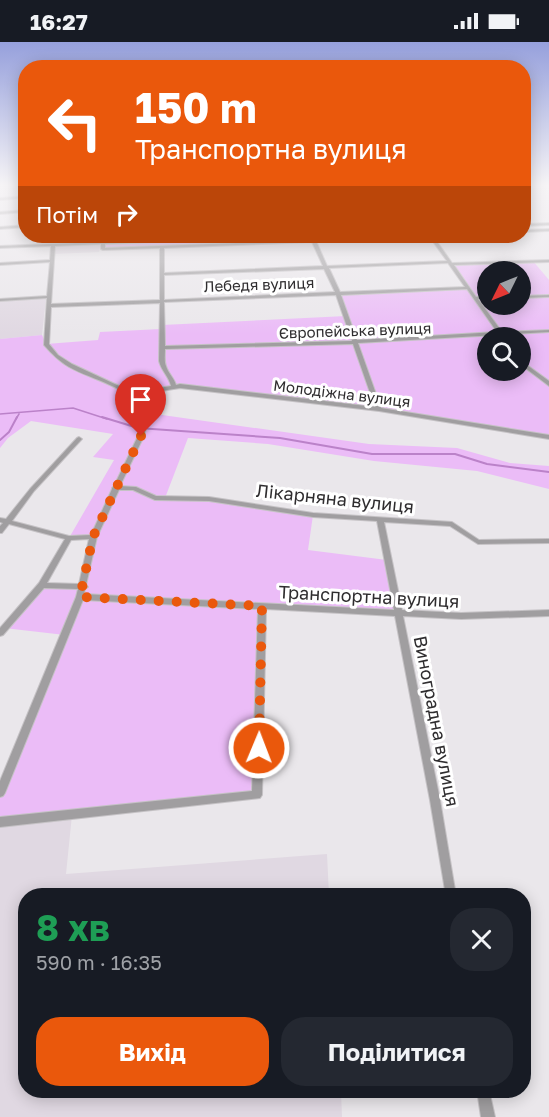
<!DOCTYPE html>
<html lang="uk">
<meta charset="utf-8">
<style>
:root{--surface:#171b24;--page:#242831;--text:#f1f3f6;--muted:#9ea1a6;--accent:#ea580c}
body{margin:0;font-family:"Golos Text",sans-serif;background:var(--page);color:var(--text);height:100vh;display:flex;flex-direction:column;font-size:22px;white-space:nowrap}
*{box-sizing:border-box;margin:0}
p{font-size:20px;color:var(--muted)}
.icon{flex:none;width:33px;height:33px;fill:none;stroke:currentColor;stroke-width:2;stroke-linecap:round;stroke-linejoin:round}
.map{position:relative;flex:1;overflow:hidden}
.side{position:absolute;left:18px;top:846px;width:513px;height:210px;display:flex;flex-direction:column;background:var(--surface);border-radius:24px;box-shadow:0 3px 15px #0003}
.side>*{flex:none}
.guide{position:absolute;left:18px;top:18px;width:513px;height:183px;border-radius:24px;box-shadow:0 3px 15px #0003;background:#ea580c;color:#fff;overflow:hidden}
.needle{width:39px;rotate:227deg}
.tools{position:absolute;left:477px;top:219px;display:grid;gap:12px}
.tools a{display:grid;place-items:center;width:54px;height:54px;border-radius:50%;background:var(--surface);box-shadow:0 3px 15px #0003;font-size:30px}
.pin{position:absolute;display:grid;place-items:center;width:51px;height:51px;color:#fff;margin:-62px -26px;border-radius:50% 50% 50% 0;rotate:-45deg;box-shadow:0 0 6px #0007}
.pin .icon{rotate:45deg}
.me{position:absolute;width:66px;margin:-33px;rotate:1deg;stroke-linejoin:round;filter:drop-shadow(0 0 4px #0008)}
.turn{display:flex;align-items:center;gap:21px;height:126px;padding:0 18px;font-size:27px}
.turn .icon{width:78px;height:78px;stroke-width:2.5}
.turn b{display:block;font-size:42px;line-height:51px}
.then{display:flex;align-items:center;height:57px;padding:0 18px;background:#0003;gap:12px;font-size:22px}
.round{display:grid;place-items:center;flex:none;width:63px;height:63px;border-radius:24px;background:var(--page)}
.headline{display:flex;align-items:center;justify-content:space-between;height:102px;padding:0 18px}
h1{font-size:36px;font-weight:700;line-height:45px;color:#1e9e55}
.primary-button{display:flex;gap:12px;margin-top:auto;padding:12px 18px}
.primary-button a{flex:1;height:69px;border-radius:24px;background:var(--accent);color:#fff;font-size:24px;font-weight:700;line-height:69px;text-align:center}
.primary-button a+a{background:var(--page);color:var(--text)}
.status{display:flex;justify-content:space-between;align-items:center;height:42px;padding:0 30px;background:var(--surface);direction:ltr}
.status svg{height:16px;fill:currentColor}
.map>svg:first-child{display:block}
</style>
<div class="status"><b>16:27</b><svg viewBox="0 0 49 12"><path d="M0 12V9h3v3zM5 12V6h3v6zM10 12V3h3v9zM15 12V0h3v12zM26 1h20v11H26zM47 4h2v5h-2z"/></svg></div>
<div class="map">
<svg width="549" height="1075" viewBox="0 0 549 1075">
<rect width="100%" height="100%" fill="#eae7eb"/>
<path fill="#e0d8e2" d="M101 201 99 210 54 212 57 203Z
M46 256 42 293 0 297V259Z
M72 773 66 832 327 812 329 853 26 854V1048L341 1049 342 1075H0V780Z"/>
<path fill="#ebbcf7" fill-rule="evenodd" d="M286 194H418L103 207V201Z
M533 219 549 238V395L379 367 180 344 133 352 145 363 148 371 369 402 457 406 510 421 549 424V447L477 429 374 419 268 402 188 396 165 456 191 455 313 473 308 508 387 518 397 570 262 564 257 753 0 780V751L65 593 4 586 42 543 84 544 93 495 69 496 114 418 93 415 113 392 31 379 8 396 0 406V297L42 293 46 302 98 298 100 290 161 287 162 283 346 274 338 251 468 246 452 222ZM488 230H520V262H488ZM488 296H520V328H488Z"/>
<g fill="none" stroke-linecap="round" stroke-linejoin="round">
<path stroke="#bb82c9" stroke-width="1.5" d="M0 372 73 366 107 377
M16 377 19 372"/>
<path stroke="#bb82c9" stroke-width="2" d="M102 375 138 386 280 396 372 412H455L487 422 549 430
M0 398 9 390 17 375"/>
<g stroke="#c5c2c5" stroke-width="2">
<path id="minor" d="M0 142H17L0 144Z
M26 154V156L0 158V156Z
M26 168V170L0 172V170Z
M549 181V183L524 184V182Z
M26 183V185L0 187V185Z
M549 187V189L524 190V188Z
M76 194H81L65 199 63 198Z
M249 194H267L265 195 105 202V206L420 194 418 195 316 199 327 224 447 219 429 194H433L452 221 549 218V220L454 223 476 255 488 254V256L478 257 502 290 549 288V290L358 301 381 366 549 393V397L379 369 180 346 136 353 143 359 150 371 144 394 120 444 136 445 156 454 209 455 313 471 452 480 479 498 549 497V501L478 502 450 484 384 480 402 568 461 571 549 568V574L461 577 403 574 440 758 456 854H446L430 758 395 574 266 567 262 753 260 756 0 785V775L252 749 258 567 83 558 5 751 3 754 0 755V739L76 555 78 547 44 546 3 593 0 594V586L39 541 65 497 9 482 2 491H0V484L3 481 0 480V476L6 477 30 447 77 396 79 395 82 397 81 398 34 449 12 479 69 494 91 493 112 447V446L114 444 138 394 144 371C129 344 94 339 69 325 59 319 52 312 44 303L47 256 0 259V257L47 254 50 220 0 223V221L50 218 51 204 0 206V204ZM312 200 323 224 164 231V206ZM101 202V207L103 208 160 206V258L51 262 55 204ZM448 221 465 245 340 250 329 226ZM324 227 335 250 164 258V233ZM467 247 497 290 357 298 341 253ZM336 253 352 299 165 304 164 260ZM160 261 159 319C161 328 169 335 171 344L132 350 72 322 58 313 49 302 51 265ZM353 302 375 365 180 342 176 343C174 336 168 331 166 324 164 319 165 313 165 307ZM119 448H133L155 458 209 459 313 475 377 479 394 568 84 552 85 547 88 545 86 543 97 495ZM89 497 79 542 47 541 71 498Z
M549 253V255L520 256V254Z
M520 318 549 339V344L520 322Z
M477 1048H489L495 1075H481Z"/>
</g>
<use href="#minor" fill="#a09ea0" fill-rule="evenodd"/>
</g>
<linearGradient id="sky" x2="0" y2="1"><stop stop-color="#96a0dc"/><stop offset="0.49" stop-color="#f6f4f6"/><stop offset="1" stop-color="#f6f4f6" stop-opacity="0"/></linearGradient>
<rect width="549" height="292" fill="url(#sky)"/>
<g fill="none" stroke-linecap="round" stroke-linejoin="round">
<path stroke="#ea580c" stroke-width="10" stroke-dasharray="0 18" d="M141 394 93 495 80 555 262 564 259 706"/>
</g>
<g text-anchor="middle" dominant-baseline="central" stroke-width="6" stroke-linejoin="round" paint-order="stroke">
<g font-size="15" fill="#2f2d2f" stroke="#fff">
<text transform="translate(259 242) rotate(-2)">Лебедя вулиця</text>
<text transform="translate(355 288) rotate(-2)">Європейська вулиця</text>
<text transform="translate(342 351) rotate(7)">Молодіжна вулиця</text>
</g>
<g font-size="18" fill="#2f2d2f" stroke="#fff">
<text transform="translate(335 456) rotate(6)">Лікарняна вулиця</text>
<text transform="translate(369 554) rotate(3)">Транспортна вулиця</text>
<text transform="translate(437 679) rotate(79)">Виноградна вулиця</text>
</g>
</g>
</svg>
<div class="tools">
<a><svg class="needle" viewBox="-14 -14 28 28"><path d="M0-13l5 13h-10z" fill="#e53935"/><path d="M0 13l5-13h-10z" fill="#9ea1a6"/></svg></a>
<a><svg class="icon" aria-label="search" viewBox="0 0 24 24"><circle cx="10" cy="10" r="6"/><path d="M15 15l6 6"/></svg></a>
</div>
<div class="pin" style="left:141px;top:394px;background:#d93025"><svg class="icon" aria-label="arrive" viewBox="0 0 24 24"><path d="M6 21V4h12l-3 4 3 4H6"/></svg></div>
<svg class="me" style="left:259px;top:706px" viewBox="-20 -20 40 40"><circle r="17" fill="#ea580c" stroke="#fff" stroke-width="3"/><path d="M0-11L8 9 0 5-8 9z" fill="#fff"/></svg>
<div class="guide">
<div class="turn"><svg class="icon" aria-label="left" viewBox="0 0 24 24"><path d="M17 20v-9H6M10 6l-5 5 5 5"/></svg><div><b>150 m</b>Транспортна вулиця</div></div>
<div class="then">Потім<svg class="icon" aria-label="right" viewBox="0 0 24 24"><path d="M7 20v-9h11M14 6l5 5-5 5"/></svg></div>
</div>
<section class="side">
<div class="headline"><div><h1>8 хв</h1><p>590 m · 16:35</p></div><a class="round"><svg class="icon" aria-label="close" viewBox="0 0 24 24"><path d="M6 6l12 12M18 6L6 18"/></svg></a></div>
<div class="primary-button"><a>Вихід</a><a>Поділитися</a></div>
</section>
</div>
